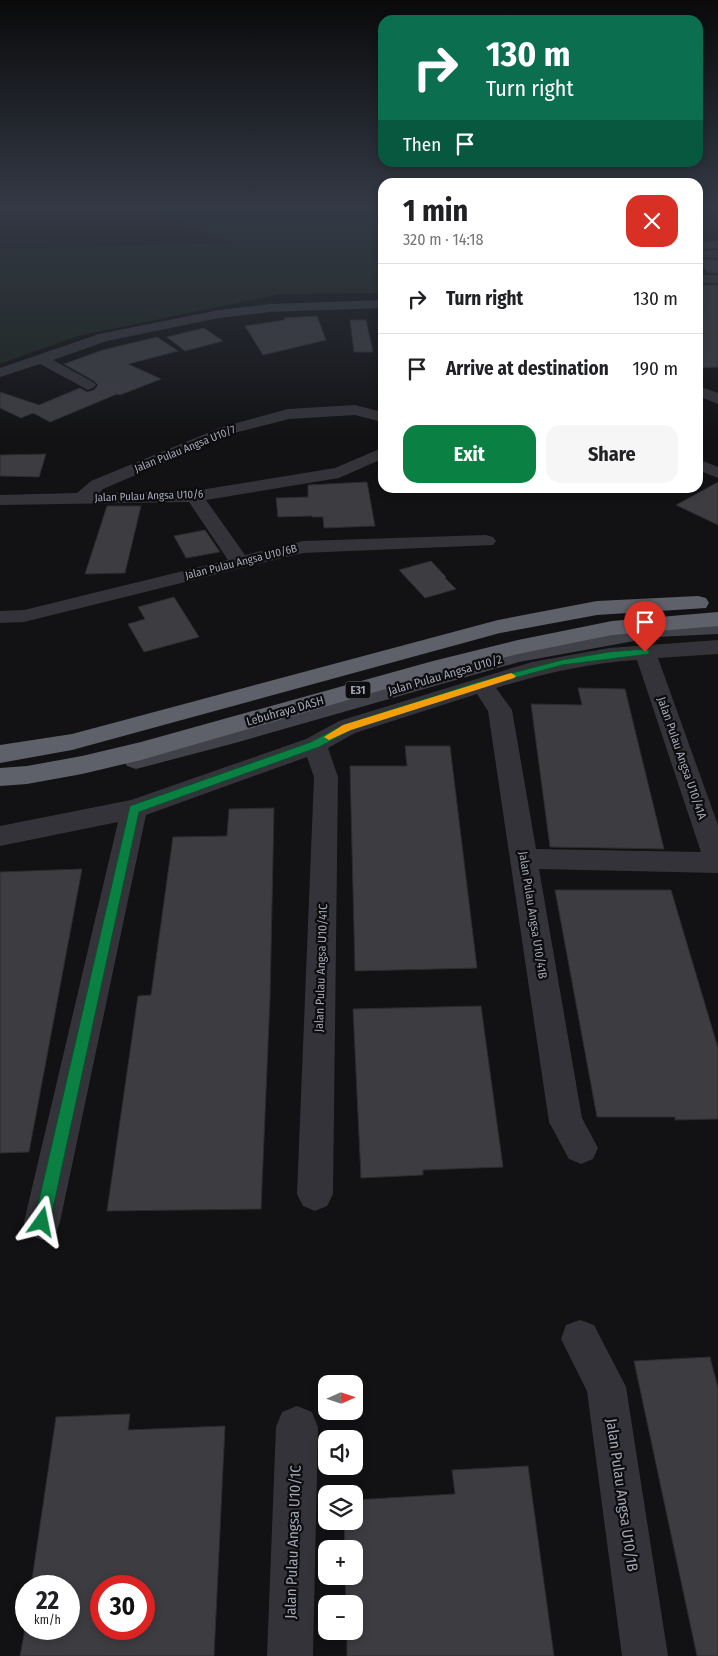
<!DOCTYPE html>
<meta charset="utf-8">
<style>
:root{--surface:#fff;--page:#f6f6f6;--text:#202124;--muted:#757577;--line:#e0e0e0;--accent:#0b8043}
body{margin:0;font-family:"Fira Sans Condensed",sans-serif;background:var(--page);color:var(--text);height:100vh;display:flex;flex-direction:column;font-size:19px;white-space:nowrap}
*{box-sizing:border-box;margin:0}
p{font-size:16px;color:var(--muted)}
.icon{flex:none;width:28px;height:28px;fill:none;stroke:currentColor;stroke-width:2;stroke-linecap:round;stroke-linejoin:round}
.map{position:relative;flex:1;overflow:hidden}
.drawer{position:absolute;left:378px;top:178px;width:325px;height:315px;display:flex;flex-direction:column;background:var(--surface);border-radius:15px;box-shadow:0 2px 8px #0003}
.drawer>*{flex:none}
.top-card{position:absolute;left:378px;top:15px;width:325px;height:152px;border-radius:15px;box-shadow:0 2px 8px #0003;background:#0b6e4f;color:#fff;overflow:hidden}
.needle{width:32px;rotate:87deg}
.tools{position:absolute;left:318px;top:1375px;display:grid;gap:10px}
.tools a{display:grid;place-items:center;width:45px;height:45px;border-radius:10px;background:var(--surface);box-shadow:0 2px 8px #0003;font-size:25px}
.speed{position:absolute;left:15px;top:1575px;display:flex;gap:10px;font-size:25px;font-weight:700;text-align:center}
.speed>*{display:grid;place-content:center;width:65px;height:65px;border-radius:50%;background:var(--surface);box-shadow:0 2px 8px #0003;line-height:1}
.speed small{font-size:12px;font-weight:400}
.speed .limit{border:8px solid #d22;background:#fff;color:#111}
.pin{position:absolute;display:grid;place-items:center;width:42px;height:42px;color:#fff;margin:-51px -21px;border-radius:50% 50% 50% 0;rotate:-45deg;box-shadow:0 0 5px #0007}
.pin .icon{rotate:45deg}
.me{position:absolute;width:55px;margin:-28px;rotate:12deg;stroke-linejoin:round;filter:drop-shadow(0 0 4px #0008)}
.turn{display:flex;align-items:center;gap:18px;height:105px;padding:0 25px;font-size:22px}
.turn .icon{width:65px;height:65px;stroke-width:2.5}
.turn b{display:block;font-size:35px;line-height:42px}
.then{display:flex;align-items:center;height:48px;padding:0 25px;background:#0003;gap:10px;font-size:19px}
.round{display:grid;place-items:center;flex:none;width:52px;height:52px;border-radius:15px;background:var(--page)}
.summary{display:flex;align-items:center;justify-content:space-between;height:85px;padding:0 25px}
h1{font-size:30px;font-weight:700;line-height:38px}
.button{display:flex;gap:10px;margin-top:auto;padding:10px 25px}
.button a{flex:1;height:58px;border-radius:15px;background:var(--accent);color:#fff;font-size:20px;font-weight:700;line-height:58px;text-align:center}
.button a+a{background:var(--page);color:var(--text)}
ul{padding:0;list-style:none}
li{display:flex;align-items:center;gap:15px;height:70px;padding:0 25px;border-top:1px solid var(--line)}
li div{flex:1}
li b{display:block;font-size:19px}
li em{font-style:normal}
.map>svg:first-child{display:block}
</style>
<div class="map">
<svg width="718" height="1656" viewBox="0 0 718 1656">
<rect width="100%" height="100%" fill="#121214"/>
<path fill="#1c241e" d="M167 207H382V293L281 294 78 336 0 364V249L233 243 173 221Z
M698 207H718V229L698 228Z"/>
<path fill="#3c3c41" stroke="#2c2c30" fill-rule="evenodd" d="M718 241V248L698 249V242Z
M698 259 718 260V273H708L698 261Z
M698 285H718V367L698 368Z
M317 316 326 340 263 355 245 326 285 320 284 318Z
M350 320H366L373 352H354Z
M204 328 223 341 185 351 167 337Z
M157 337 178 351 128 364 161 379 120 395 117 394 50 422 33 413 21 418 0 408V392L39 405 80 388 87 392 94 390 98 385 94 381 64 364 103 350Z
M46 454 39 477 0 476V455Z
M367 482 375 526 324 528 323 517H312V516L278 517 276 498 308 497V485Z
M718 482V525L676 505Z
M107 506H141L125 573 85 574Z
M205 530 220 552 186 558 174 536Z
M431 561 446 577 445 578 456 589 425 598 399 570Z
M174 597 199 637 144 652 128 624 145 619 138 607Z
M578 688 625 689 664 849 550 847 531 704 582 705Z
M405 746H450L477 968 355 971 350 766H407Z
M274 808 270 998 261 1209 107 1211 138 996 151 995 173 837 227 836 229 809Z
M82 869 29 1152 0 1153V872Z
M555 890H671L718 1048V1119L675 1120V1117H597Z
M481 1006 503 1167 423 1170V1175L361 1178 353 1009Z
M710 1357 718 1388V1656H697L634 1361Z
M130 1414 128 1430 225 1426 214 1656H20L25 1629H69V1586H31L56 1417ZM101 1586H144V1629H101Z
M528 1466 554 1656H347V1631H354V1604H346L345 1576H354V1549H345L344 1521H354V1500L455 1494 452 1470Z"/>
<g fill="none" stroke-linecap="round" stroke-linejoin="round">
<path fill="#333339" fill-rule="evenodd" d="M718 250V258L698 257V251Z
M698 275H718V283H698Z
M382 300V308L270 312 219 318 107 341 53 360 93 382 96 385 93 388 88 390 40 364 0 377V368L99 334 219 310 270 304Z
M698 386 718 393V404L698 396Z
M355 405 382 412V422L355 415 289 419 234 433 103 489 99 493 194 491 335 468 382 448V459L339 478 206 500 245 555 303 541 486 535 493 537 496 541 493 545 303 553 24 622 0 623V611L24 610 228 560 189 502 0 505V495L77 493 91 481 222 427 288 409Z
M698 459 718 467V478L698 470Z
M718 640V654L658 658 718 825V873L539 869 582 1118 598 1148 593 1159 581 1164 569 1159 549 1122 488 711 477 694 355 733 328 748 338 777 333 1194 327 1206 315 1211 303 1206 297 1194 314 777 307 757 146 815 60 1222 55 1235 42 1240 29 1235 24 1222 118 822 0 846V826L131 800 306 739 339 721 532 662 609 648ZM637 660 701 852 536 849 512 710 496 688C542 674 588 663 637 660Z
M580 1320 594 1325 626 1387 668 1656H622L587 1391 561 1339 566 1325Z
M297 1406 312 1412 318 1427 313 1656H267L276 1427 282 1412Z"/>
<path fill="#414249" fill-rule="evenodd" d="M718 620V634L656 637 519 662 235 743 136 769 127 766 123 760 127 754 225 729 516 648 656 623Z"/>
<path fill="#5f616a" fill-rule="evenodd" d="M698 596 706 598 709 603 706 608 597 615 500 633 72 750 0 763V745L72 734 498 620 597 601Z
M718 612V626L612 635 518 654 448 671 141 760 82 774 27 784 0 786V768L27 766 82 756 141 742 433 661 518 640 612 621Z"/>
</g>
<linearGradient id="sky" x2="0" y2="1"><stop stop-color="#0a0a0b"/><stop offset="0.47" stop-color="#333945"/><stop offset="1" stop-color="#333945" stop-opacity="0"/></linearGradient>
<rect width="718" height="439" fill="url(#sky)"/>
<path fill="#0b8043" stroke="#07532c" d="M645 649 649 650V654L562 665 485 686 351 730 319 747 139 812 50 1222 48 1227 42 1230 37 1227 34 1222 130 806 311 742 343 725 478 682 562 660 609 652Z"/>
<path fill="#f59e0b" d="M511 673 516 676 514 678 351 730 329 740 324 737 343 725Z"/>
<g text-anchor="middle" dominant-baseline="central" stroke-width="4.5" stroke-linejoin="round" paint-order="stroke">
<g font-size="11" fill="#a3a6b5" stroke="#0d0d0f">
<text transform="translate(185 449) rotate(-22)">Jalan Pulau Angsa U10/7</text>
<text transform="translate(149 496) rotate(-2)">Jalan Pulau Angsa U10/6</text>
<text transform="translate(241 562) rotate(-14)">Jalan Pulau Angsa U10/6B</text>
</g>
<rect fill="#0d0d0f" stroke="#767883" stroke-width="1" x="345.5" y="681.5" width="25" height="17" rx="4"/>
<g font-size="11" font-weight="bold" fill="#a3a6b5">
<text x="358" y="690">E31</text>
</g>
<g font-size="12" fill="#a3a6b5" stroke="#0d0d0f">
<text transform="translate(445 675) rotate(-16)">Jalan Pulau Angsa U10/2</text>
<text transform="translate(285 711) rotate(-16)">Lebuhraya DASH</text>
<text transform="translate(682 758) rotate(71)">Jalan Pulau Angsa U10/41A</text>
<text transform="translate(533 915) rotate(81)">Jalan Pulau Angsa U10/41B</text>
<text transform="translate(321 968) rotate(-88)">Jalan Pulau Angsa U10/41C</text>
</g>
<g font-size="15" fill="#a3a6b5" stroke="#0d0d0f">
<text transform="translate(622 1495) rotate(82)">Jalan Pulau Angsa U10/1B</text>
<text transform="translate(293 1542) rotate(-88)">Jalan Pulau Angsa U10/1C</text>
</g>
</g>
</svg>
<div class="tools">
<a><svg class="needle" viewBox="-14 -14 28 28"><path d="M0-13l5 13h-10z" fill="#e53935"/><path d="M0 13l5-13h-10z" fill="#757577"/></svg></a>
<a><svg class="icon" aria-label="sound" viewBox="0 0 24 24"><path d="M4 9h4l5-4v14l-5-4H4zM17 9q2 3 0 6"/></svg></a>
<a><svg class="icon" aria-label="layers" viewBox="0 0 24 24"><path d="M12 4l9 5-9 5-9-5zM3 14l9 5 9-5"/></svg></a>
<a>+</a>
<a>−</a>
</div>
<div class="speed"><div>22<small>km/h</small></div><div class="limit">30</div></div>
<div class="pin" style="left:645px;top:652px;background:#d93025"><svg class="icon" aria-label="arrive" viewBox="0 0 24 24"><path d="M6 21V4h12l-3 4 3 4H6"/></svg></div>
<svg class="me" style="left:42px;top:1222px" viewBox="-20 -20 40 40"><path d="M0-17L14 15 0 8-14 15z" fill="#0b8043" stroke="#fff" stroke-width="4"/></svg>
<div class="top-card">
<div class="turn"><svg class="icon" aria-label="right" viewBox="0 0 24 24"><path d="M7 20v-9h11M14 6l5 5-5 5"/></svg><div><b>130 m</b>Turn right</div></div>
<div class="then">Then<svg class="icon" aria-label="arrive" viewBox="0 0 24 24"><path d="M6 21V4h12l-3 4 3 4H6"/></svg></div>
</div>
<section class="drawer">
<div class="summary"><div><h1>1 min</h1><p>320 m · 14:18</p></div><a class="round" style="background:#d93025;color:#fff"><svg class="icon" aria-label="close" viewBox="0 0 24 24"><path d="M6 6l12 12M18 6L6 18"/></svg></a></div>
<ul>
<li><svg class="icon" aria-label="right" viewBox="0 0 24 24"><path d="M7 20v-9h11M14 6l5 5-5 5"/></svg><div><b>Turn right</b></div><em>130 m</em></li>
<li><svg class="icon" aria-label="arrive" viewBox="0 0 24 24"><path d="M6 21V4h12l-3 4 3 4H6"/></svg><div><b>Arrive at destination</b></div><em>190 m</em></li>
</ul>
<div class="button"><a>Exit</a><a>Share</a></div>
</section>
</div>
